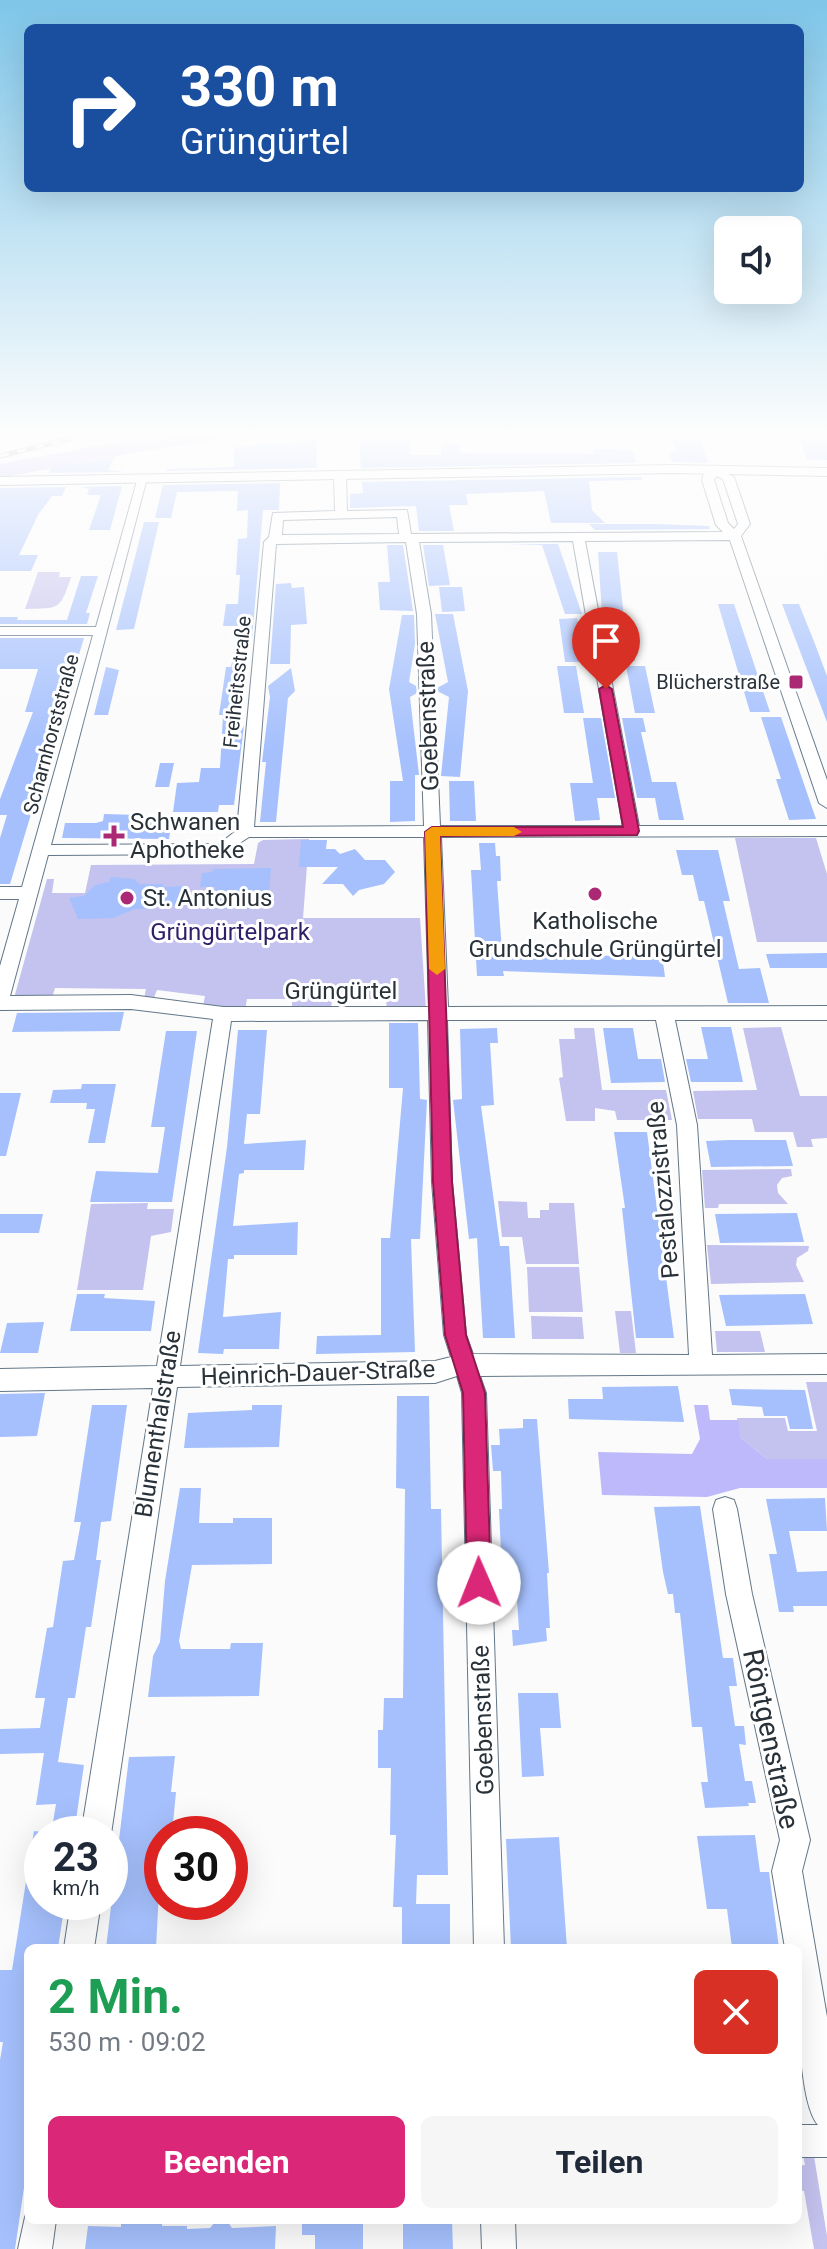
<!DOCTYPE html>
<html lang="de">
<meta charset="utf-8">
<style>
:root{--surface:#fff;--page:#f6f6f7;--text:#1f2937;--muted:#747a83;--accent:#db2777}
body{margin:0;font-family:Roboto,sans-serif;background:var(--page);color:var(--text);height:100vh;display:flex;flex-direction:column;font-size:30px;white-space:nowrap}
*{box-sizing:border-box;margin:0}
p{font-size:26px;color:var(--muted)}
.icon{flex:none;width:44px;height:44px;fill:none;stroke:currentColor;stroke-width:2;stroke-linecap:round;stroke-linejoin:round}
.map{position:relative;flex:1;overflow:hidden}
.side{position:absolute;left:24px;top:1944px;width:778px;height:280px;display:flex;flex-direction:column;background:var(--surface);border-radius:12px;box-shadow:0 8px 32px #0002}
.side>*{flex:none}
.banner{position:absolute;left:24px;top:24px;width:780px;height:168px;border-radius:12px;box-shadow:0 8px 32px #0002;background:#1a4fa0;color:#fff;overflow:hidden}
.buttons{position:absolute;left:714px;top:216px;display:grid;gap:16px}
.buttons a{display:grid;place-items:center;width:88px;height:88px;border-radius:12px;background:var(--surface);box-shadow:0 8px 32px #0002;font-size:40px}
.speed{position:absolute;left:24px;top:1816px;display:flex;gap:16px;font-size:40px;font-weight:700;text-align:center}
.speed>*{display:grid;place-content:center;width:104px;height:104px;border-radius:50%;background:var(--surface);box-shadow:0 8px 32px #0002;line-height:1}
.speed small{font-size:20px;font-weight:400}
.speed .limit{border:12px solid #d22;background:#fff;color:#111}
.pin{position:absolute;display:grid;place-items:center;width:68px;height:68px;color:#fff;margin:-82px -34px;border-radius:50% 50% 50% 0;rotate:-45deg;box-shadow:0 0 8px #0007}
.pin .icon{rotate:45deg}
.me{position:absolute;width:88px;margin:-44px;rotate:359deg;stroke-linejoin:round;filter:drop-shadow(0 0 6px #0008)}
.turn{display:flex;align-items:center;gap:28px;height:168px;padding:0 24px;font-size:36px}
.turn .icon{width:104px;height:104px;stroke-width:2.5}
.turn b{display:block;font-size:56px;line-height:68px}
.round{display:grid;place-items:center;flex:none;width:84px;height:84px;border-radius:12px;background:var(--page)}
.summary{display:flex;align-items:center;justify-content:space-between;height:136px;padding:0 24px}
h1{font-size:48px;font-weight:700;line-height:60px;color:#1e9e55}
.button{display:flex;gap:16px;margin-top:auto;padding:16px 24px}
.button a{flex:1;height:92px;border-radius:12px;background:var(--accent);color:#fff;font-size:32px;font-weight:700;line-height:92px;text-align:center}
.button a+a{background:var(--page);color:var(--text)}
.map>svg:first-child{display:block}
</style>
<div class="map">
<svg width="827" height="2249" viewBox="0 0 827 2249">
<rect width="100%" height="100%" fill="#fbfbfb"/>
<path fill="#c4c2ee" d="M38 572H60L59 577H71C60 611 59 608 25 609Z
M816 838 827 874V942H757L735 838Z
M309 839 303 918H420L426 1010H387L386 999H332L331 1011 292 1010V999H247L245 1010 203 1006 205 996 157 990 153 1000 144 999 146 989 55 988 52 998H14L47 879H54L52 893H85L91 865 254 864 258 843 263 840Z
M781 1027 800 1096H827V1138L811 1139 813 1147H797L793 1132H755L752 1119H698L693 1091 757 1090 743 1028Z
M574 1028H594L602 1090H666L672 1120H617L615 1111 595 1108V1121H566L559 1078 563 1077 559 1039H575Z
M791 1169 792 1176 782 1178 777 1185 778 1193 788 1204H719L718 1208H705L702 1170Z
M498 1201 527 1202 528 1218H540V1210H549V1203H574L579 1264H526L522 1237H502Z
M148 1203 147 1209H174L171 1232 151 1236 143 1290H77L91 1204Z
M707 1245 809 1246 808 1251 797 1258 796 1265 804 1282 711 1284Z
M527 1267H579L583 1312H529Z
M615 1311H631L636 1353H620Z
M531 1316 582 1317 584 1339H532Z
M715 1331H760L765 1352H717Z
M806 1382H827V1459H767L741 1438 737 1418H785L788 1431H817Z
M813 2150 827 2236V2249H814L804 2191 798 2190V2166L805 2165 802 2151Z"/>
<path fill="#bdb9fa" d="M192 434H260L143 451 0 478V464L125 441Z
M694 1405H708L710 1420H738L741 1438 767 1459H827V1488H740L707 1497 602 1495 598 1452 692 1454 700 1439Z"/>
<path fill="#a5c0fd" d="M798 434H827V460H807Z
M672 439H701L708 463 672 462 669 452H677Z
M316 440 317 468 166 471 167 469 234 467V447Z
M409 440 411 455H442L441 444 459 443 460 453 594 454 593 450 597 449H617L633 451 636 463 361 468 359 441Z
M115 457 108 470 126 472 49 473 51 468Z
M641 477 642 480 589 481 592 510 605 523H551L544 491 466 494 468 505H449L454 531H419L416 506 350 508V494L363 493 362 482Z
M280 483 279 510H263L252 639 249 628 235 740 244 726 234 805H219L218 812H173L177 783 199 782 201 768H220L223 715H219L226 667H231L236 642 237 626H223L226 604H238L240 575H236L238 539 247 538 248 510 237 511 238 491 177 492 171 518H155L163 485Z
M122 486 110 530H89L101 495H87L89 489 82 487Z
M66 487 62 496H52L38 515 19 555H38L31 571H0V488Z
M144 522H159L134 629 116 630Z
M589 524H655L709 526 710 529 595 530Z
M504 544H558L582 614H565L542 545Z
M387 545H403L413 611 380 610 378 582H390Z
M423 545H443L450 585 429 586Z
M598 552H617L624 618 635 661H617L607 614H602Z
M81 576H98L86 613H90L87 624H0V617H18L17 620H67Z
M291 583 292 588 304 587 307 624 291 625 290 664H270L276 584Z
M439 587H462L465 611 442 612Z
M718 604H734L770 712H750Z
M782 604H799L815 644 827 676V722Z
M435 614H453L468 691 460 777 441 776 449 697 437 691V688L448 682Z
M402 615H414L415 644 409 682 416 686 417 693 410 697 419 775H415V821L390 822V781H403L389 689Z
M577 618 584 662H565L559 619Z
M0 638H84L10 884H0V838L7 815H0V799L33 712H25L38 669H0Z
M557 666H576L584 713H564Z
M626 666H645L655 713H635Z
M106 667 119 670 108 715H94Z
M291 668 295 691 288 698 276 822H260L266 762H262L270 697 268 686Z
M761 717H781L816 819 789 820 776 779H781Z
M583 718H601L615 798H597L600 820 575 821 570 783H593Z
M622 718H643L646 732H641L652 782H676L684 820H659L655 798H637Z
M160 763H174L169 787H155Z
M449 781H474L476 821H450Z
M104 814 173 816 169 839 62 838 65 823H96L103 821Z
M301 840H327L326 849H335L340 854 355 849 365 860H385L395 872 384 884 359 890 353 896 343 884H322L338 867H299Z
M479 843H495L496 856H500L501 881H497L502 952 646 957V954L662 955 665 977 503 971 504 976H477L471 870H481Z
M676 850H718L730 901H723L739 969 760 968 769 1003H728L704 901H699L693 875H682Z
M271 868 269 893H264L262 904H253V909H212L215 887H200L202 873 212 872 213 869Z
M111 877 134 879 139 884H163V887L187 886 184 906H153L152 909H135L113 918 78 919 69 898 84 896 95 885 109 882Z
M827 953V968H770L766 954Z
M124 1012 120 1031 12 1032 17 1013Z
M389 1023H418L420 1099 427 1100 420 1239H411L415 1352 316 1354 317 1336 381 1335V1238H390L403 1088H389Z
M701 1027H731L743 1082H691L686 1059H708Z
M497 1028 498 1043H490L494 1105 481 1106 500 1246H509L515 1338H483L477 1238 469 1239 453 1100 462 1099 460 1029Z
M603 1028H633L638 1059H661L665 1082 611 1083Z
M238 1030H267L260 1114H247L244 1144 306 1140 304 1170H244V1173L239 1174 233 1226 298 1222 297 1255H234V1259H228L223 1317 281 1312 279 1349H224L223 1354 198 1353 227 1147Z
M166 1031H197L172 1202H90L96 1171 158 1173 165 1127H151Z
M82 1084H116L105 1143H88L95 1109H86L87 1103H50L53 1090 81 1089Z
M0 1093H21L6 1156H0Z
M614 1132H647L674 1338H636L622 1208H625Z
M729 1140H786L793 1166 711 1167 706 1141Z
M797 1213 804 1242 720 1243 715 1214Z
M0 1214H43L39 1233H0Z
M77 1294H105L104 1298 155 1301 151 1331H70Z
M805 1294 813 1324 726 1326 719 1295Z
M44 1322 38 1353H0L7 1323Z
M678 1386 684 1422 569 1419 568 1399H603L602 1387Z
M729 1389 805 1390 813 1429H790L787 1416H764L762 1407 732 1405Z
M45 1393 37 1436 0 1437V1394Z
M397 1396H429L431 1509H441L448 1875H417L416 1904H450V1948H402V1907H393L396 1835H390L391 1768H378V1730H383L384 1698H403L405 1489 396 1488Z
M92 1405H127L111 1521 101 1522 96 1560H101L91 1627H86L75 1698H68L58 1762 84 1765 74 1834H51L56 1804 36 1805 44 1753 0 1754V1729L40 1728 45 1698H35L47 1628 53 1627 63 1561 74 1560 81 1522H74Z
M252 1405H282L279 1447 184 1448 188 1413 252 1410Z
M523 1419H537L549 1573H547L550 1628H546L547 1641 513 1646 512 1630H519L517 1600H514L513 1573 502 1574 499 1509H502L501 1471H493L491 1445H500L499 1429 523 1428Z
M180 1488H201L199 1523H233V1518H272V1564L192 1565 179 1641 181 1649H230L231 1643H263L259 1696 148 1697 153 1656 160 1642 165 1581Z
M825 1498 827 1531H789L797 1572 827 1571V1606H793L794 1612H779L769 1554H777L766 1499Z
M700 1506 723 1658H733L737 1686H729L735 1726H744L746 1745 739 1744 745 1781H752L756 1803H748L749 1806 705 1808 701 1782H708L702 1727H692L680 1613H675L673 1594H668L663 1572 654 1507Z
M518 1693H558L561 1728H540L544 1776 522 1777Z
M175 1756 171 1792H176L172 1834H162L156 1948H106L129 1757Z
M34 1831 42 1832V1902H65L58 1948H28L26 2174 15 2249H0V2060L3 2042H0V1970H12Z
M755 1835 760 1872H769L779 1948H732L727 1909H707L697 1836Z
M559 1837 567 1948H511L506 1839Z
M121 2220H146L162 2222V2226H187V2229L210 2228 215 2222H228L232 2228 276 2226 275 2249H85L88 2226 121 2227Z
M302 2220H363V2249H315V2235H302Z
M403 2220H452L453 2249H403Z"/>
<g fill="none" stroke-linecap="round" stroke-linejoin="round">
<g stroke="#637788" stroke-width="2">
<path id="minor" d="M716 468 734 477 750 524 741 536 827 780V808L819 803 730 540 585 541 639 826H827V836L441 837 448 1007 827 1006V1020H675L697 1125 712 1355 827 1354V1374L480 1376 486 1393 504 1948H474L462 1393 457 1376 435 1383 177 1387 111 1834H81L153 1388 0 1391V1369L157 1366 213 1019 131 1009 0 1010V966L19 899H0V887H22L93 635H0V627H96L137 481 147 478 51 845 219 844 237 830 264 542 269 537 273 513 335 511 334 476 340 472 346 476 347 511 407 510 411 534 723 532 716 525 702 480 704 473ZM716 476 723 479 738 524 734 529 728 523 714 480ZM397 517 399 534 282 535 283 520ZM573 541 623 826H440L431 614 419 542ZM406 542 417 614 424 826 254 827 276 544ZM249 837H424L429 1007H223L131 995 10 996 48 855 223 854ZM428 1020 432 1182 444 1335 451 1357 435 1361 180 1366 231 1021ZM447 1020H656L677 1125 689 1355 473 1354 466 1335 452 1182Z
M725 1497 734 1500 737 1509 752 1594 810 1840 802 1871 827 2017V2157H798V2125H818C796 2100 798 1984 798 1948H785L772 1871 780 1840 726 1594 713 1509 716 1500Z
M71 1902H101L94 1948H64Z
M27 2208 28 2220H56L52 2249H18Z
M481 2220H515L516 2249H482Z"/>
</g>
<g stroke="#637788" stroke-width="2">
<path id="tertiary" d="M671 465 827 468V476L671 473 0 485V477Z"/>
</g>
<use href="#minor" fill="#fff" fill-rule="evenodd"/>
<use href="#tertiary" fill="#fff" fill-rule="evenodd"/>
<g stroke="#60666c" stroke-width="5">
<path id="rail" d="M0 456 90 434"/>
</g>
<use href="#rail" stroke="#fff" stroke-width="3" stroke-dasharray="9" stroke-linecap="butt"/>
</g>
<linearGradient id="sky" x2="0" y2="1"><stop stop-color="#7fc6e9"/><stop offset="0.58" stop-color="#fdfdfd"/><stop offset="1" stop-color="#fdfdfd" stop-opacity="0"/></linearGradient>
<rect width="827" height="749" fill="url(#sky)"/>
<path fill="#db2777" stroke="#8e194d" stroke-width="2" d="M606 685 612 689 639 831 637 835 440 836 452 1182 466 1335 485 1393 491 1583 488 1592 479 1595 471 1592 467 1583 463 1393 445 1335 433 1182 425 832 432 827H623L599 689Z"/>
<path fill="#f59e0b" d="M432 827H514L522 832 514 836H440L445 969 437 975 429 969 425 832Z"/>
<g fill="#aa2874" stroke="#fff" stroke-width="3">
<rect x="788" y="674" width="16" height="16" rx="4"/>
<path d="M110 824h8v8h8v8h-8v8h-8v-8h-8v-8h8z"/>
<circle cx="595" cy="894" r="8"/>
<circle cx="127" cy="898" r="8"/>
</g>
<g text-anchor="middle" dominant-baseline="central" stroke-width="6" stroke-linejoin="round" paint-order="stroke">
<g font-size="20" fill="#293139" stroke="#fff">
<text transform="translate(237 682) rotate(-84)">Freiheitsstraße</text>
<text transform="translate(51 734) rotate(-75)">Scharnhorststraße</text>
</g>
<g font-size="20" fill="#293139" stroke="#fff" text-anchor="end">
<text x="780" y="682">Blücherstraße</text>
</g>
<g font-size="24" fill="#293139" stroke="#fff">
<text transform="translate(428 716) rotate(-92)">Goebenstraße</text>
<text x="341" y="991">Grüngürtel</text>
<text transform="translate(663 1190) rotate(-95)">Pestalozzistraße</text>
<text transform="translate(318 1373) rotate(-2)">Heinrich-Dauer-Straße</text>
<text transform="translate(158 1424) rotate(-81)">Blumenthalstraße</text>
<text transform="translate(483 1720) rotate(-92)">Goebenstraße</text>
</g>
<g font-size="24" fill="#293139" stroke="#fff" text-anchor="start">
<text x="130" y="822">Schwanen<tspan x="130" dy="28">Aphotheke</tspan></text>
<text x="143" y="898">St. Antonius</text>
<text x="595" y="921" text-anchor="middle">Katholische<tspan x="595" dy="28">Grundschule Grüngürtel</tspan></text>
</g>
<g font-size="24" fill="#2f1f68" stroke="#fff">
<text x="230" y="932">Grüngürtelpark</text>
</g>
<g font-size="28" fill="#293139" stroke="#fff">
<text transform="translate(771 1739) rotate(78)">Röntgenstraße</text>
</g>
</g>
</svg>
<div class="buttons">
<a><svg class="icon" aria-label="sound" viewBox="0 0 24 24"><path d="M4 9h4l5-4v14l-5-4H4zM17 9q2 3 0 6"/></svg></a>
</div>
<div class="speed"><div>23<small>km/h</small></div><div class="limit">30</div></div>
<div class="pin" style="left:606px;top:689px;background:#d93025"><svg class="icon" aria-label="arrive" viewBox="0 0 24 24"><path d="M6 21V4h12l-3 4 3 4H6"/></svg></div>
<svg class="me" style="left:479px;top:1583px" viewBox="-20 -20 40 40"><circle r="19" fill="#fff"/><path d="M0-13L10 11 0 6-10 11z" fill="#db2777"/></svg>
<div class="banner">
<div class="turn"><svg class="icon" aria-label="right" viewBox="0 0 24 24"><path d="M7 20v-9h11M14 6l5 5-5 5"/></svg><div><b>330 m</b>Grüngürtel</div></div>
</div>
<section class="side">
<div class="summary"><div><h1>2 Min.</h1><p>530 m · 09:02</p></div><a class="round" style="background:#d93025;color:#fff"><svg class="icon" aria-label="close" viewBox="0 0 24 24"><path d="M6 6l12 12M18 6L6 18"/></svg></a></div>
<div class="button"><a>Beenden</a><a>Teilen</a></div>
</section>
</div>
